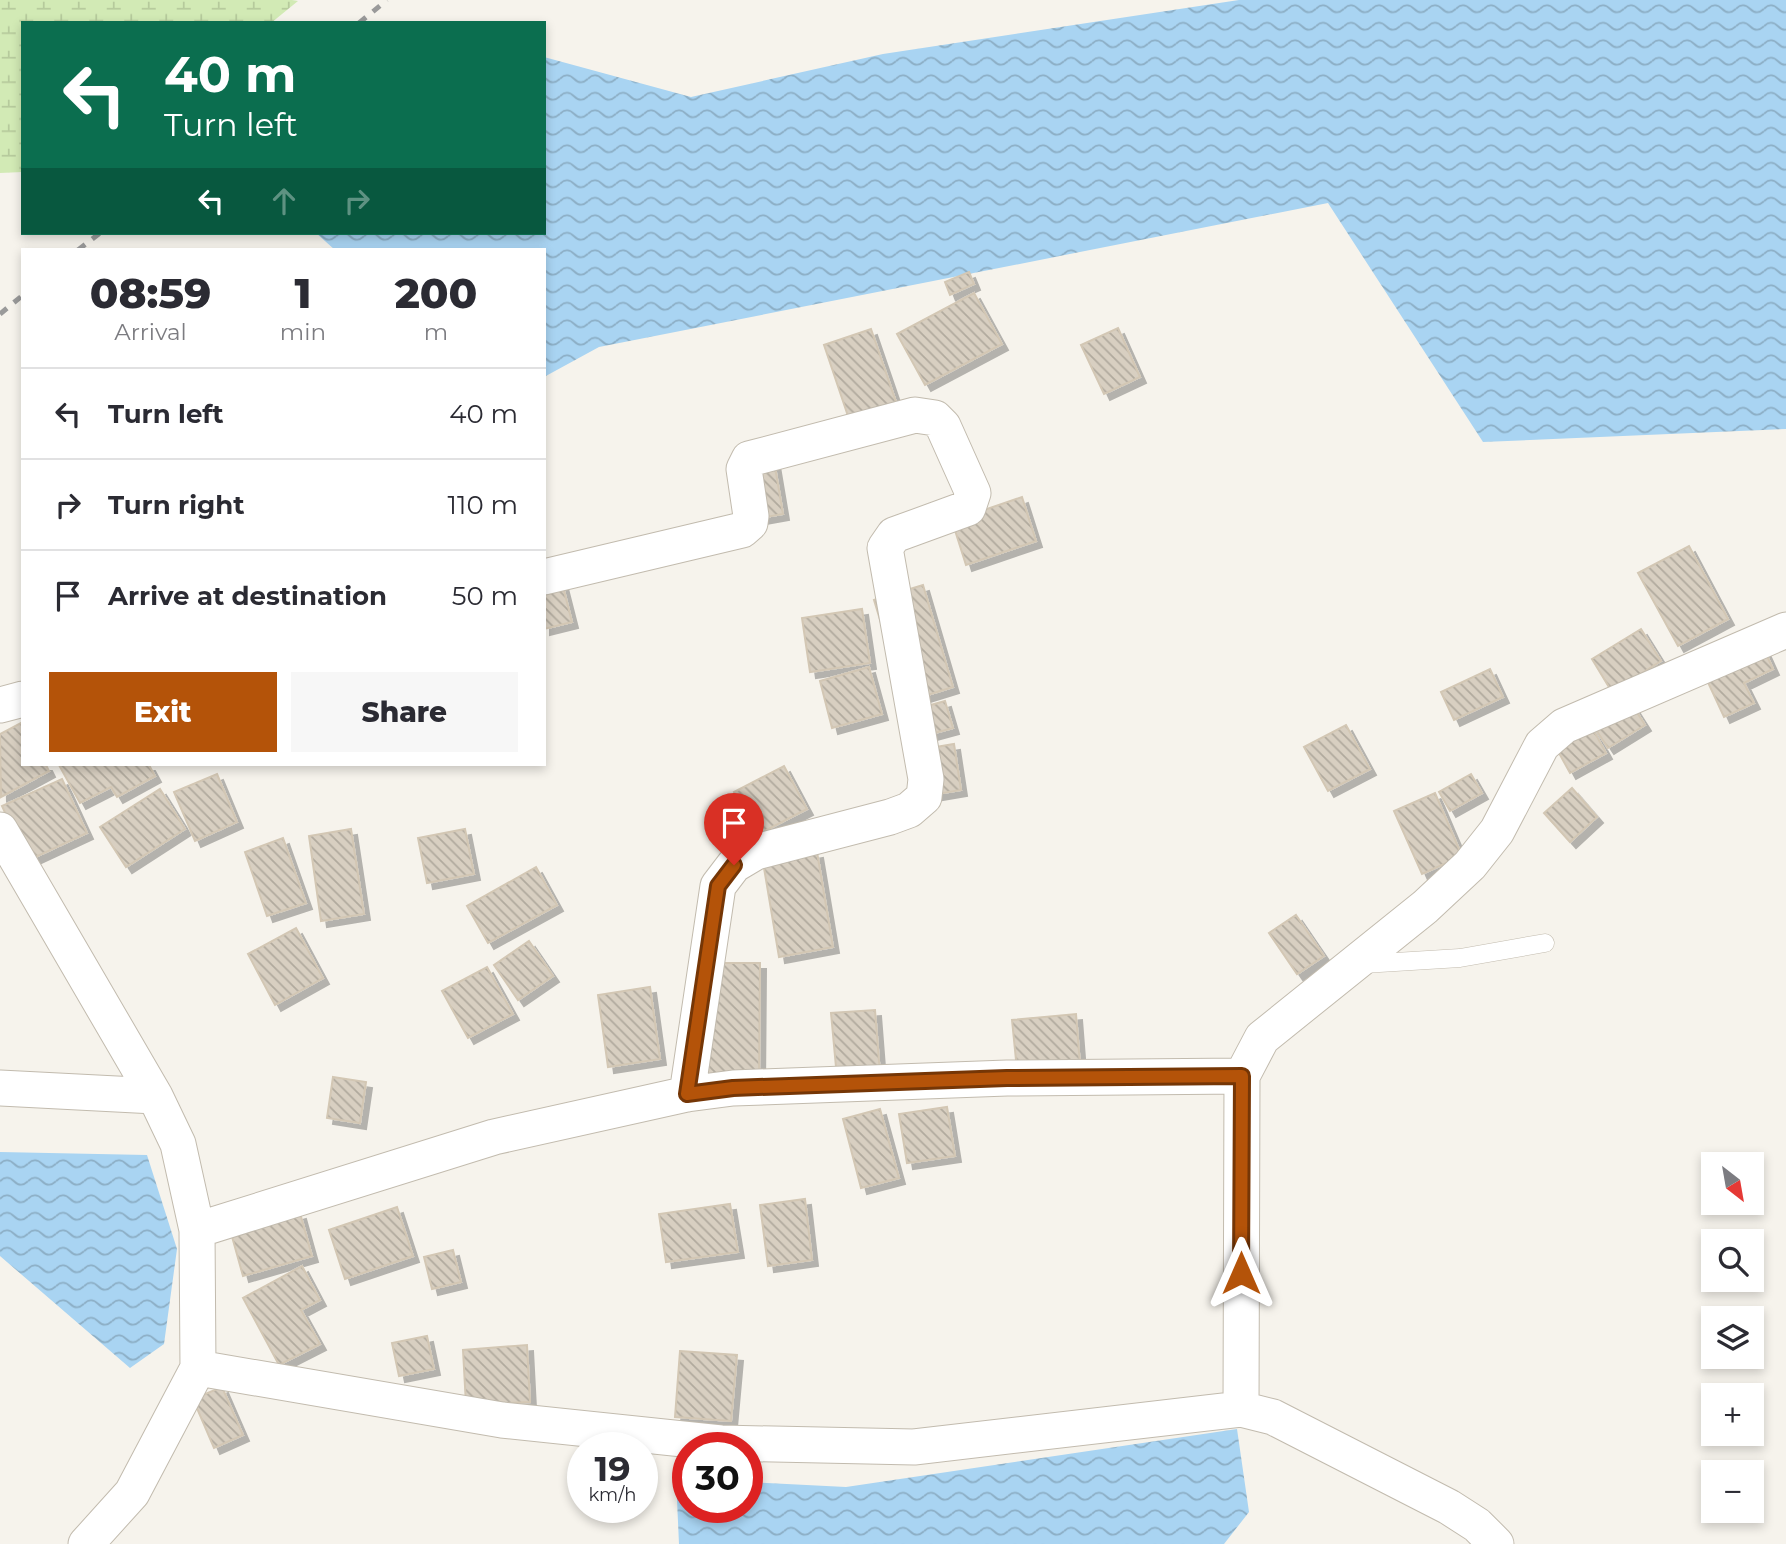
<!DOCTYPE html>
<meta charset="utf-8">
<style>
:root{--surface:#fff;--page:#f7f7f7;--text:#2b2b33;--muted:#7c7c81;--line:#e1e1e2;--accent:#b45309}
body{margin:0;font-family:Montserrat,sans-serif;background:var(--page);color:var(--text);height:100vh;display:flex;flex-direction:column;font-size:26px;white-space:nowrap}
*{box-sizing:border-box;margin:0}
p{font-size:23px;color:var(--muted)}
.icon{flex:none;width:38px;height:38px;fill:none;stroke:currentColor;stroke-width:2;stroke-linecap:round;stroke-linejoin:round}
.map{position:relative;flex:1;overflow:hidden}
.details{position:absolute;left:21px;top:248px;width:525px;height:518px;display:flex;flex-direction:column;background:var(--surface);border-radius:0px;box-shadow:0 4px 10px #0003}
.details>*{flex:none}
.top-card{position:absolute;left:21px;top:21px;width:525px;height:214px;border-radius:0px;box-shadow:0 4px 10px #0003;background:#0b6e4f;color:#fff;overflow:hidden}
.needle{width:46px;rotate:149deg}
.fabs{position:absolute;left:1701px;top:1152px;display:grid;gap:14px}
.fabs a{display:grid;place-items:center;width:63px;height:63px;border-radius:0px;background:var(--surface);box-shadow:0 4px 10px #0003;font-size:35px}
.speed{position:absolute;left:567px;top:1432px;display:flex;gap:14px;font-size:35px;font-weight:700;text-align:center}
.speed>*{display:grid;place-content:center;width:91px;height:91px;border-radius:50%;background:var(--surface);box-shadow:0 4px 10px #0003;line-height:1}
.speed small{font-size:18px;font-weight:400}
.speed .limit{border:10px solid #d22;background:#fff;color:#111}
.pin{position:absolute;display:grid;place-items:center;width:60px;height:60px;color:#fff;margin:-72px -30px;border-radius:50% 50% 50% 0;rotate:-45deg;box-shadow:0 0 7px #0007}
.pin .icon{rotate:45deg}
.me{position:absolute;width:77px;margin:-38px;rotate:0deg;stroke-linejoin:round;filter:drop-shadow(0 0 5px #0008)}
.turn{display:flex;align-items:center;gap:24px;height:147px;padding:0 28px;font-size:32px}
.turn .icon{width:91px;height:91px;stroke-width:2.5}
.turn b{display:block;font-size:49px;line-height:60px}
.lanes{display:flex;align-items:center;height:66px;padding:0 28px;background:#0003;justify-content:center;gap:35px;direction:ltr}
.lanes .off{opacity:.35}
.eta{display:flex;justify-content:space-evenly;align-items:center;height:119px;text-align:center}
.eta b{font-size:42px;font-weight:800;line-height:49px}
.button{display:flex;gap:14px;margin-top:auto;padding:14px 28px}
.button a{flex:1;height:80px;border-radius:0px;background:var(--accent);color:#fff;font-size:28px;font-weight:800;line-height:80px;text-align:center}
.button a+a{background:var(--page);color:var(--text)}
ul{padding:0;list-style:none}
li{display:flex;align-items:center;gap:21px;height:91px;padding:0 28px;border-top:2px solid var(--line)}
li div{flex:1}
li b{display:block;font-size:26px}
li em{font-style:normal}
.map>svg:first-child{display:block}
</style>
<div class="map">
<svg width="1786" height="1544" viewBox="0 0 1786 1544">
<defs>
<pattern id="wetland-marsh" width="20" height="14" patternUnits="userSpaceOnUse" patternTransform="scale(1.75)"><rect width="20" height="14" fill="#d2eab5"/><path d="M1 5h8M5 5V1M11 12h8M15 12V8" fill="none" stroke="#b6ca9c"/></pattern>
<pattern id="water-waves" width="16" height="10" patternUnits="userSpaceOnUse" patternTransform="scale(1.75)"><rect width="16" height="10" fill="#a9d4f2"/><path d="M0 5q4-4 8 0t8 0" fill="none" stroke="#8caec5"/></pattern>
<pattern id="building-back-hatch" width="6" height="6" patternUnits="userSpaceOnUse" patternTransform="scale(1.75)"><rect width="6" height="6" fill="#d8cfc1"/><path d="M-1 5l2 2M0 0l6 6M5-1l2 2" fill="none" stroke="#b1aa9e"/></pattern>
<filter id="shadow"><feDropShadow dx="6" dy="6" stdDeviation="0" flood-color="#0004"/></filter>
</defs>
<rect width="100%" height="100%" fill="#f6f3ec"/>
<path fill="url(#wetland-marsh)" d="M0 0H292L298 1 271 23H23V172L0 173Z"/>
<path fill="url(#water-waves)" d="M1239 0H1786V429L1483 442 1328 203 599 347 544 377V250H335L316 233H544V57L691 97 883 54Z
M0 1152 147 1155 177 1249 164 1344 130 1368 0 1256Z
M1237 1429 1249 1512 1224 1544H679L676 1478 688 1479V1507H747V1482L846 1487Z"/>
<path fill="url(#building-back-hatch)" stroke="#d3c7b4" stroke-width="2" filter="url(#shadow)" d="M969 272 974 284 950 295 945 282Z
M974 293 1002 344 925 385 897 334Z
M1118 328 1140 377 1104 394 1081 345Z
M871 329 896 402 849 419 824 345Z
M773 455 783 514 744 521 734 462Z
M1022 497 1036 541 966 565 952 521Z
M1689 546 1728 619 1678 646 1638 573Z
M559 571 572 622 544 629V574Z
M923 585 953 687 905 702 874 600Z
M862 609 870 663 810 672 802 618Z
M1641 629 1661 661 1612 692 1592 659Z
M1763 647 1773 669 1744 683 1754 703 1724 717 1705 676Z
M869 667 882 714 832 728 820 681Z
M1490 669 1503 697 1454 720 1441 692Z
M1626 695 1645 725 1608 748 1589 719Z
M945 701 953 728 909 740 902 713Z
M1584 713 1606 753 1570 773 1548 733Z
M23 722V765H46L49 771 1 797 0 734Z
M1346 725 1370 769 1328 791 1304 747Z
M954 744 961 790 919 797 912 751Z
M59 765H149L155 776 117 797 111 787 80 803Z
M784 766 807 809 757 835 734 792Z
M217 774 237 822 195 841 174 792Z
M1471 774 1482 793 1450 811 1439 792Z
M62 779 87 833 27 861 2 806Z
M1572 788 1597 817 1570 842 1544 813Z
M160 789 185 829 126 867 100 827Z
M1435 793 1462 856 1422 874 1394 811Z
M351 829 364 914 321 921 309 836Z
M465 829 474 874 427 883 418 838Z
M283 838 306 903 267 916 245 852Z
M817 852 833 947 779 957 763 862Z
M536 867 557 905 488 943 467 906Z
M1296 915 1324 956 1297 974 1269 933Z
M296 928 323 978 275 1005 248 954Z
M529 941 553 976 518 1000 494 965Z
M693 963H760L759 1081H691Z
M487 967 513 1014 468 1038 442 991Z
M650 987 660 1059 608 1067 598 995Z
M875 1010 880 1074 837 1078 831 1013Z
M1076 1014 1080 1065 1017 1070 1012 1020Z
M333 1077 366 1082 360 1123 327 1118Z
M947 1107 955 1156 907 1163 899 1114Z
M880 1109 899 1178 861 1188 843 1119Z
M805 1199 812 1260 768 1266 760 1205Z
M730 1204 738 1252 666 1262 659 1214Z
M397 1207 413 1256 345 1279 329 1230Z
M300 1213 312 1256 243 1276 231 1233Z
M453 1250 461 1282 432 1289 424 1257Z
M302 1266 320 1300 301 1310 320 1344 279 1365 243 1298Z
M427 1336 434 1369 399 1376 392 1343Z
M527 1345 530 1402 466 1405 463 1350Z
M680 1351 737 1355 731 1421 675 1417Z
M222 1387 243 1435 214 1448 193 1399Z"/>
<g fill="none" stroke-linecap="round" stroke-linejoin="round">
<g stroke="#c2bbae" stroke-width="19">
<path id="lane" d="M1363 964 1460 958 1545 943"/>
</g>
<g stroke="#c2bbae" stroke-width="37">
<path id="street" d="M544 577 742 530 750 523 751 516 744 469 749 459 915 415 935 418 943 426 973 493 968 508 894 535 885 548 926 779 924 797 909 810 890 817 756 852 734 865 718 886 687 1094
M0 705 23 699
M0 830 155 1096 178 1144 197 1230 198 1368 132 1493 86 1544
M0 1088 155 1096
M197 1230 494 1137 687 1094 733 1088 1007 1078 1242 1076
M198 1368 502 1420 721 1443 914 1447 1241 1409 1273 1417 1449 1507 1477 1525 1496 1544
M1241 1409 1242 1076 1262 1038 1425 907 1470 865 1497 831 1542 745 1564 726 1786 630"/>
</g>
<use href="#lane" stroke="#fff" stroke-width="18"/>
<use href="#street" stroke="#fff" stroke-width="35"/>
<path stroke="#9a9a9a" stroke-width="5" stroke-dasharray="9 9" stroke-linecap="butt" d="M359 23 387 0
M78 250 100 233
M0 314 23 295"/>
</g>
<g fill="none" stroke-linecap="round" stroke-linejoin="round">
<g stroke="#753606" stroke-width="18">
<path id="route" d="M734 865 718 886 687 1094 733 1088 1007 1078 1242 1076 1241 1273"/>
</g>
<use href="#route" stroke="#b45309" stroke-width="12"/>
</g>
</svg>
<div class="fabs">
<a><svg class="needle" viewBox="-14 -14 28 28"><path d="M0-13l5 13h-10z" fill="#e53935"/><path d="M0 13l5-13h-10z" fill="#7c7c81"/></svg></a>
<a><svg class="icon" aria-label="search" viewBox="0 0 24 24"><circle cx="10" cy="10" r="6"/><path d="M15 15l6 6"/></svg></a>
<a><svg class="icon" aria-label="layers" viewBox="0 0 24 24"><path d="M12 4l9 5-9 5-9-5zM3 14l9 5 9-5"/></svg></a>
<a>+</a>
<a>−</a>
</div>
<div class="speed"><div>19<small>km/h</small></div><div class="limit">30</div></div>
<div class="pin" style="left:734px;top:865px;background:#d93025"><svg class="icon" aria-label="arrive" viewBox="0 0 24 24"><path d="M6 21V4h12l-3 4 3 4H6"/></svg></div>
<svg class="me" style="left:1241px;top:1273px" viewBox="-20 -20 40 40"><path d="M0-17L14 15 0 8-14 15z" fill="#b45309" stroke="#fff" stroke-width="4"/></svg>
<div class="top-card">
<div class="turn"><svg class="icon" aria-label="left" viewBox="0 0 24 24"><path d="M17 20v-9H6M10 6l-5 5 5 5"/></svg><div><b>40 m</b>Turn left</div></div>
<div class="lanes"><svg class="icon" aria-label="left" viewBox="0 0 24 24"><path d="M17 20v-9H6M10 6l-5 5 5 5"/></svg><svg class="icon off" aria-label="ahead" viewBox="0 0 24 24"><path d="M12 20V5M6 11l6-6 6 6"/></svg><svg class="icon off" aria-label="right" viewBox="0 0 24 24"><path d="M7 20v-9h11M14 6l5 5-5 5"/></svg></div>
</div>
<section class="details">
<div class="eta">
<div><b>08:59</b><p>Arrival</p></div>
<div><b>1</b><p>min</p></div>
<div><b>200</b><p>m</p></div>
</div>
<ul>
<li><svg class="icon" aria-label="left" viewBox="0 0 24 24"><path d="M17 20v-9H6M10 6l-5 5 5 5"/></svg><div><b>Turn left</b></div><em>40 m</em></li>
<li><svg class="icon" aria-label="right" viewBox="0 0 24 24"><path d="M7 20v-9h11M14 6l5 5-5 5"/></svg><div><b>Turn right</b></div><em>110 m</em></li>
<li><svg class="icon" aria-label="arrive" viewBox="0 0 24 24"><path d="M6 21V4h12l-3 4 3 4H6"/></svg><div><b>Arrive at destination</b></div><em>50 m</em></li>
</ul>
<div class="button"><a>Exit</a><a>Share</a></div>
</section>
</div>
